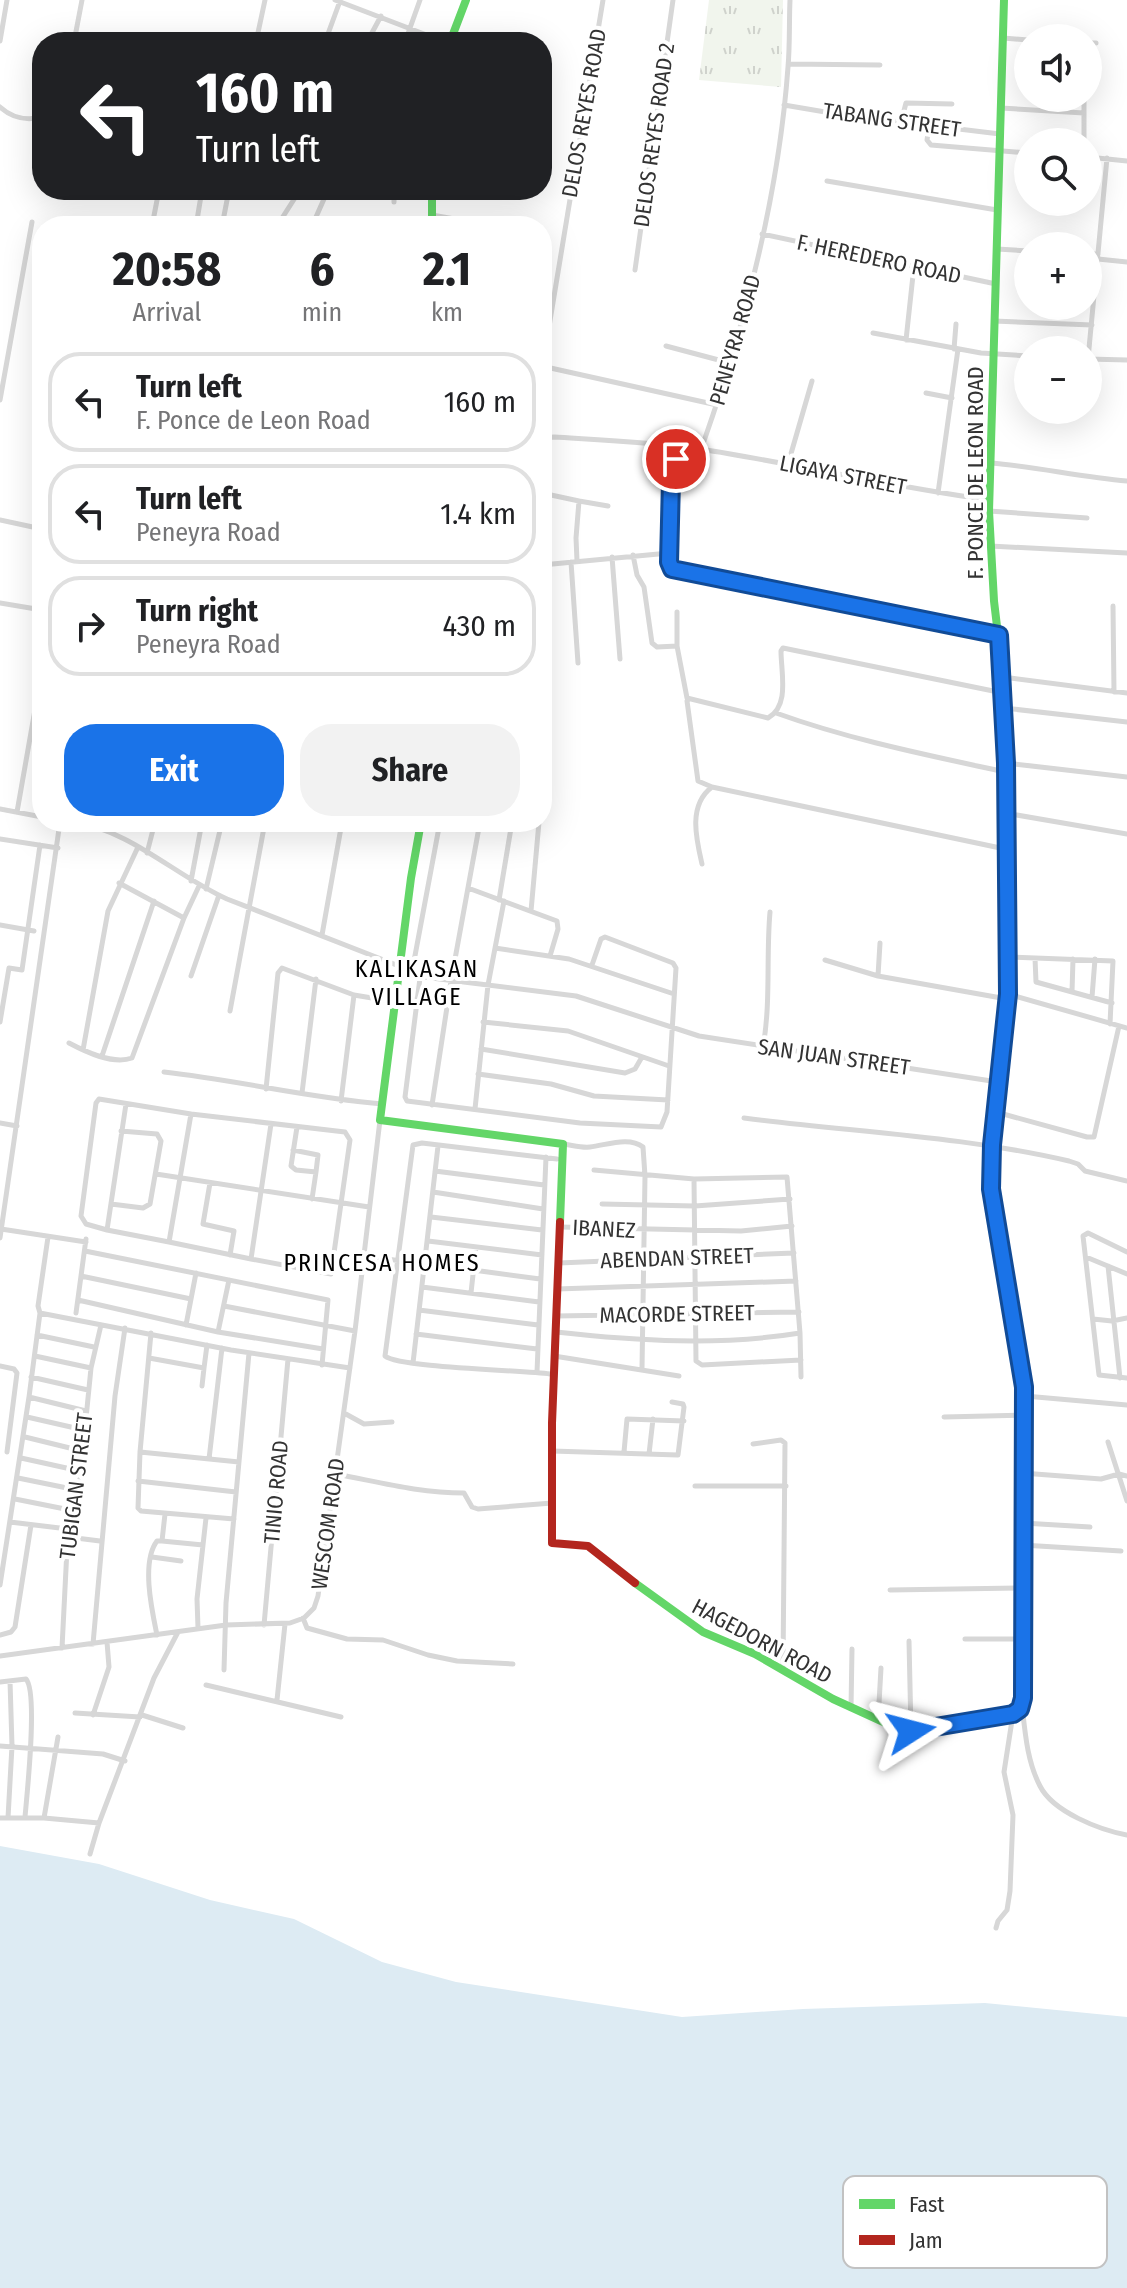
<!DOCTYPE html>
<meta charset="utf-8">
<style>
:root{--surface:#fff;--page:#f2f2f2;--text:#202124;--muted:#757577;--line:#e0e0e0;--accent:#1a73e8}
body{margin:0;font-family:"Fira Sans Condensed",sans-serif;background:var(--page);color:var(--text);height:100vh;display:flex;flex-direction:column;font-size:30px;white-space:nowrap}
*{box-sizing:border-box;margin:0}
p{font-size:26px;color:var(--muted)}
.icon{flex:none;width:44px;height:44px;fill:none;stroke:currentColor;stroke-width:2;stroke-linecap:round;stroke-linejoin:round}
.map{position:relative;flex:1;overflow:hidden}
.details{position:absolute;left:32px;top:216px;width:520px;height:616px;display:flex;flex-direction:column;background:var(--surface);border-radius:32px;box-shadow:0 8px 32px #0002}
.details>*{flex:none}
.top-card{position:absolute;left:32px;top:32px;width:520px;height:168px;border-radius:32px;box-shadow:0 8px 32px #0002;background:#202124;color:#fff;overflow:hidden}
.controls{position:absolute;left:1014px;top:24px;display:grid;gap:16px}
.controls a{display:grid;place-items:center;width:88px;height:88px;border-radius:50%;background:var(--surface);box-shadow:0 8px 32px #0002;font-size:40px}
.pin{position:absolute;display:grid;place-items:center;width:68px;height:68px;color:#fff;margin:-34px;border:4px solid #fff;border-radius:50%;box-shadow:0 2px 8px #0007}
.me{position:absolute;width:88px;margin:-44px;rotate:81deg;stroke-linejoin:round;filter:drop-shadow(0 0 6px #0008)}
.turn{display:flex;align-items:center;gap:28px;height:168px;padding:0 32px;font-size:36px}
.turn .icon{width:104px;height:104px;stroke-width:2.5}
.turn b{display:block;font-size:56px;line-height:68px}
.eta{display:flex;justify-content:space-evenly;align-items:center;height:136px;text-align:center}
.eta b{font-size:48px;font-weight:700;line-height:56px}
.cta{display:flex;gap:16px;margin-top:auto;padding:16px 32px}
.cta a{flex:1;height:92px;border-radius:32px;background:var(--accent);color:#fff;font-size:32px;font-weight:700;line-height:92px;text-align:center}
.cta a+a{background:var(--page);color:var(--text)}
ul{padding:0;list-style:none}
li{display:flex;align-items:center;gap:24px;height:100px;margin:0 16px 12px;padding:0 16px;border:4px solid var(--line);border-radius:32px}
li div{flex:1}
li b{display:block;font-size:30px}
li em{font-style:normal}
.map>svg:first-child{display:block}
</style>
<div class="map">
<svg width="1127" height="2288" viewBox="0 0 1127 2288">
<defs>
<pattern id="park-tufts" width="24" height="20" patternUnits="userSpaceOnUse" patternTransform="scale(2)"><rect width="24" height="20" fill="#f1f5ed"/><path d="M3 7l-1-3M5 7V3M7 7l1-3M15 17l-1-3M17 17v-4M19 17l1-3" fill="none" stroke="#cfd2cc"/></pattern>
</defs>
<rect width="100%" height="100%" fill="#fff"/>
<path fill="url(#park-tufts)" d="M709 0H783L781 87 699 80Z"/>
<path fill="#ddebf3" d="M0 1846 99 1864 210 1900 294 1919 382 1962 456 1982 682 2017 803 2009 985 2003 1127 2017V2288H0Z"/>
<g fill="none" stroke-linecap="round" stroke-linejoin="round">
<path stroke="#d7d7d7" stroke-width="5" d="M335 0 445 42
M603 0 543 363 546 367 717 405
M790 0C789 22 790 45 788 67 779 191 745 324 704 441 695 453 680 451 672 466L670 567 675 570 999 635
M1003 38 1028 40
M0 41 7 0
M74 42 82 0
M256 42 265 0
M325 42 340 1
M367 42 381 16
M405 42 420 0
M1088 43H1096
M789 64 880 65
M784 105 843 115 1000 134
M0 107C12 118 26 121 42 117
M1001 108 1084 113
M901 122 906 103 952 104
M929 126 927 140 931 145 1028 153
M1084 142V98
M1088 157 1127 161
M827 181 997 210
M394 202V190
M432 215 494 226
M152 226 159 190
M196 226 202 190
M222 226 229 190
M248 226 252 222 263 226
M277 226 300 190
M312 226 324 199 317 190
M762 234 996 284
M997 249 1028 251
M1088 254H1098
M1098 259 1127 262
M635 270 673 0
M994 321 1092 325
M873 333 981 353 1028 356
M906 340 914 266
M666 346 730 363
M1088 359 1107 158
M1088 359 1127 360
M926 393 952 398
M0 400 32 222
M542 441 543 438 554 437C603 440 652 442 700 449 797 464 892 487 989 500
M991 463C1037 467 1081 477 1127 481
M788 464 812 381
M938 493 958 349H954L956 324
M551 495 579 501
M989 511 1087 518
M0 520 42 529
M990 546 1127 553
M633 555 637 575 644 587 652 643 657 647 677 646
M612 557 620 659
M577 561 576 538 579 501 608 506
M571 562 578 663
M542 565 669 553
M0 603 42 610
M1113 606 1114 692
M677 612V646L687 698 768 718C790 706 781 673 781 651L783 648 1003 693
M1003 677 1127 693
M689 699 687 701 698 781 712 787
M1004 708 1127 722
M776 713C851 740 927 755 1005 772
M1006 763 1127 777
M542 783V792
M0 809 42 817
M17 812 42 670
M1005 813 1127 834
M74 822C130 830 176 876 227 899L399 966
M0 839 58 848
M147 853 155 822
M702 864C696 838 688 805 712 787L1005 849
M191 881 202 822
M119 883 184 918
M468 888 557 921 558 929 550 956
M206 889 222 822
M499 900 512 822
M531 911 539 822
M0 925 34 931
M322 935 342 822
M495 948 569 959 674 994
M1008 957 1113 961 1110 1024
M1035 958 1036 982 1112 1003
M825 960 878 976 1007 999
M399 974 576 996 699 1036 998 1082
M191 976 219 895
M878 976 880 943
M411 977 440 822
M420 978 405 1097 407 1101 580 1123 661 1127 667 1112 676 968 673 963 605 937 601 939 592 965
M1072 992 1073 959
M1008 994 1127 1028
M1092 997 1095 959
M416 999 448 1003
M230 1011 265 822
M0 1022 9 968 22 970 40 845
M483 1022 568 1031 669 1066
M69 1043C86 1052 113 1065 132 1058L184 918 199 886
M763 1047C771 1002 766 957 770 912
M481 1049 625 1073 635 1069 642 1057
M83 1050 108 911 138 847
M102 1056 154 901
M164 1072C237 1080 309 1098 383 1104
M478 1074 551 1084 594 1096 668 1100
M266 1089 278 973 282 968 354 995 396 1002
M302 1093 316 979
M341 1101 354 995
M126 1104 107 1230 169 1242
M432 1105 451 981 480 822
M475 1109 488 985 504 901
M996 1112 1087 1137H1094L1119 1026
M191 1114 169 1242 251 1259
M744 1118C852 1132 962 1136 1069 1161L1078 1164 1085 1171 1127 1181
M0 1123 17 1126
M297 1127 291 1166 296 1170 316 1172 312 1199
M563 1144C572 1145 581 1148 590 1147 607 1145 629 1136 643 1147L645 1176 642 1369
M293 1150 318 1155 316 1172
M594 1170 694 1179 787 1177 800 1333 801 1377
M435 1171 544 1185
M156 1174 369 1207
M694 1179 696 1361 702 1365 801 1360
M210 1183 203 1224 234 1231 230 1255
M433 1192 543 1209
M111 1204 143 1208 150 1204 161 1141 157 1134 121 1131
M602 1204 695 1206 790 1199
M431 1217 542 1230
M560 1227 741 1231 792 1226
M1 1229 86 1242
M107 1230 86 1224 81 1216 96 1103 99 1099 191 1114 345 1132 350 1140 331 1274 251 1259 271 1124
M0 1238 60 822
M428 1241 542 1255
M85 1251 328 1300 322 1365
M1127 1252 1088 1233 1083 1236 1099 1375 1127 1378
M364 1256 424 1264
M1086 1257 1127 1274
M559 1263 794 1253
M1108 1266 1120 1378
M473 1270 540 1279
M81 1276 191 1299
M422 1287 539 1302
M557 1289 796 1281
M471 1293 476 1247
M78 1300 218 1332 323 1349
M224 1306 355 1331
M419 1310 538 1325
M40 1313 38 1306 48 1237
M76 1313 86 1239
M556 1316 799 1312
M1093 1319 1112 1321 1127 1318
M186 1325 196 1273
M218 1332 229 1280
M556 1332C637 1341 720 1346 800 1333
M151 1333 140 1452 138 1508 141 1511 234 1519
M416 1334 537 1349
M37 1335 94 1347
M35 1356 91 1368
M554 1356 679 1376
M149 1358 204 1368 207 1345
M413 1363 438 1146
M0 1366 14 1369 17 1373 7 1452
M537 1372 546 1157
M550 1374C522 1370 400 1368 385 1356L413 1145 422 1143 557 1159
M31 1377 88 1390
M202 1386 204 1368
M1025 1396 1127 1405
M86 1411 29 1397 40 1313 231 1350 350 1368
M344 1413 364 1424 392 1422
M27 1417 84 1430
M944 1417 1023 1415
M25 1437 82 1451
M1108 1442 1127 1501
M753 1444 781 1440 785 1443 783 1668
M552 1451 678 1455 684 1407 683 1404 672 1402
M140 1452 239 1462
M624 1452 627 1419 684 1421
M649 1454 653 1419
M21 1458 80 1471
M209 1459 222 1348
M1022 1473 1101 1479 1119 1474 1127 1476
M336 1474C379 1482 419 1493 464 1493L472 1507 478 1509 552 1503
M18 1478 77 1490
M138 1481 236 1492
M695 1486H786
M15 1499 75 1511
M165 1514 162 1541 203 1545
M10 1522 68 1529
M1023 1523 1090 1527
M68 1537 100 1541
M1022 1545 1121 1551
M152 1557 181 1561
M0 1585 29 1397
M890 1590 1023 1588
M303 1618 307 1628 347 1639 383 1640 428 1655 457 1661 513 1664
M264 1625 288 1359
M198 1628 197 1599 206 1518
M0 1635 11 1632 15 1627 31 1525
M157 1635C152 1611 141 1562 157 1541H162
M965 1639H1023
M909 1641 911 1731
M93 1644 115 1396 125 1328
M62 1648 68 1529 70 1523 76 1519 91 1368 101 1325
M0 1656 226 1625 290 1623 304 1618 314 1608 318 1596 355 1331 380 1120
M224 1670 226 1603 249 1353
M0 1682 26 1679C38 1692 27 1794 25 1817
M206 1685 341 1717
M277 1700 285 1624
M1022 1705C1025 1732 1027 1761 1040 1786 1053 1812 1100 1830 1127 1835
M851 1708 852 1649
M75 1713 140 1717
M93 1715 109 1667 107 1642
M142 1715 183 1728
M878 1721 881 1668
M0 1746 103 1754 125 1761
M0 1818H44L99 1823
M8 1818 12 1746 10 1681
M44 1818 58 1737
M90 1854 99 1823 154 1678 178 1632
M996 1928 998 1921 1007 1910 1010 1891 1013 1815 1004 1772 1013 1714"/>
<path stroke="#63d668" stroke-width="8" d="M1004 0 989 511 994 601 1003 677 1006 853
M450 42 466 0
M432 190V226
M421 822 411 878 380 1120 563 1144 560 1222
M635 1583 703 1632 755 1654 833 1699 903 1731 1018 1712 1023 1698 1024 1387 991 1189 1001 1057"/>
<path stroke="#b3261e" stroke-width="8" d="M1001 1057 1008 994 1006 853
M560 1222 552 1423V1543L588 1546 635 1583"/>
</g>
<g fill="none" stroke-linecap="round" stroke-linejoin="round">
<g stroke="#114b97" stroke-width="20">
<path id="route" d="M676 459 671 481 669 562 672 569 999 635 1006 763 1008 994 992 1145 991 1189 1024 1387 1023 1698 1020 1709 1013 1714 911 1731"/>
</g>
<use href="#route" stroke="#1a73e8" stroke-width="14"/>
</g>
<g text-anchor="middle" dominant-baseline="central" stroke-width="8" stroke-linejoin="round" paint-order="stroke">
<g font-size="22" fill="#333" stroke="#fff">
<text transform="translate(584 113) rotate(-80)">DELOS REYES ROAD</text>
<text transform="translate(892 120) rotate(8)">TABANG STREET</text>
<text transform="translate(654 135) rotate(-82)">DELOS REYES ROAD 2</text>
<text transform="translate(879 259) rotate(12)">F. HEREDERO ROAD</text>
<text transform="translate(735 340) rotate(-74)">PENEYRA ROAD</text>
<text transform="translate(975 473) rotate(-90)">F. PONCE DE LEON ROAD</text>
<text transform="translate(843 475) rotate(11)">LIGAYA STREET</text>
<text transform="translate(834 1057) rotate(8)">SAN JUAN STREET</text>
<text transform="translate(604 1229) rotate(3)">IBANEZ</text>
<text transform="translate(677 1258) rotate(-2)">ABENDAN STREET</text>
<text transform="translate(677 1314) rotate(-1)">MACORDE STREET</text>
<text transform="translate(76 1486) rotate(-83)">TUBIGAN STREET</text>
<text transform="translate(276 1492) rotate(-85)">TINIO ROAD</text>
<text transform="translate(328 1524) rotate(-82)">WESCOM ROAD</text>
<text transform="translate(762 1641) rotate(28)">HAGEDORN ROAD</text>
</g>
<g font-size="24" letter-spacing="2" fill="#000" stroke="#fff">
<text x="417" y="969">KALIKASAN<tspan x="417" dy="28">VILLAGE</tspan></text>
<text x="382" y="1263">PRINCESA HOMES</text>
</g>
</g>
<rect x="843" y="2176" width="264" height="92" rx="12" fill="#fff" stroke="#c2c2c2" stroke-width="2"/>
<rect x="859" y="2199" width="36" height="10" fill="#63d668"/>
<rect x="859" y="2235" width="36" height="10" fill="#b3261e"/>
<g font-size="22" fill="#333">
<text x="909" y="2212">Fast</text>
<text x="909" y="2248">Jam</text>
</g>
</svg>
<div class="controls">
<a><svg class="icon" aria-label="sound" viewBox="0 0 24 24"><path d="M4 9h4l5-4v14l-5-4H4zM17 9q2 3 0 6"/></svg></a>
<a><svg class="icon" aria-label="search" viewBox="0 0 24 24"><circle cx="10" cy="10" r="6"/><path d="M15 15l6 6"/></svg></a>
<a>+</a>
<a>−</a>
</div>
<div class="pin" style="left:676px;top:459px;background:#d93025"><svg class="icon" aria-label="arrive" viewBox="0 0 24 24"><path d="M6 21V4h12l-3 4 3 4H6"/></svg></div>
<svg class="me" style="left:911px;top:1731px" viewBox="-20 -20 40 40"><path d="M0-17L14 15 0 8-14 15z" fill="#1a73e8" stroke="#fff" stroke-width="4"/></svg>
<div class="top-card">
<div class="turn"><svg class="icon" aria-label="left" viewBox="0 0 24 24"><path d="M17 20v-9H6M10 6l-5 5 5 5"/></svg><div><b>160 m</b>Turn left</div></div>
</div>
<section class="details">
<div class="eta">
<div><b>20:58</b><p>Arrival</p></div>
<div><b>6</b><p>min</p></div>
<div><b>2.1</b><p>km</p></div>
</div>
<ul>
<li><svg class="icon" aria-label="left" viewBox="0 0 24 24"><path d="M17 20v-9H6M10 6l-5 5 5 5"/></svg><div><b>Turn left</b><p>F. Ponce de Leon Road</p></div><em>160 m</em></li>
<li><svg class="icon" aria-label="left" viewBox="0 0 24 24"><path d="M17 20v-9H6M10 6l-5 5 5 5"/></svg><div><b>Turn left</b><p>Peneyra Road</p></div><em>1.4 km</em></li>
<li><svg class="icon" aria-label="right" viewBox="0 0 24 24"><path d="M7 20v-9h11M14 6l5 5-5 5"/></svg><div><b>Turn right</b><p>Peneyra Road</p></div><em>430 m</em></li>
</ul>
<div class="cta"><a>Exit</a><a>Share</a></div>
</section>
</div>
